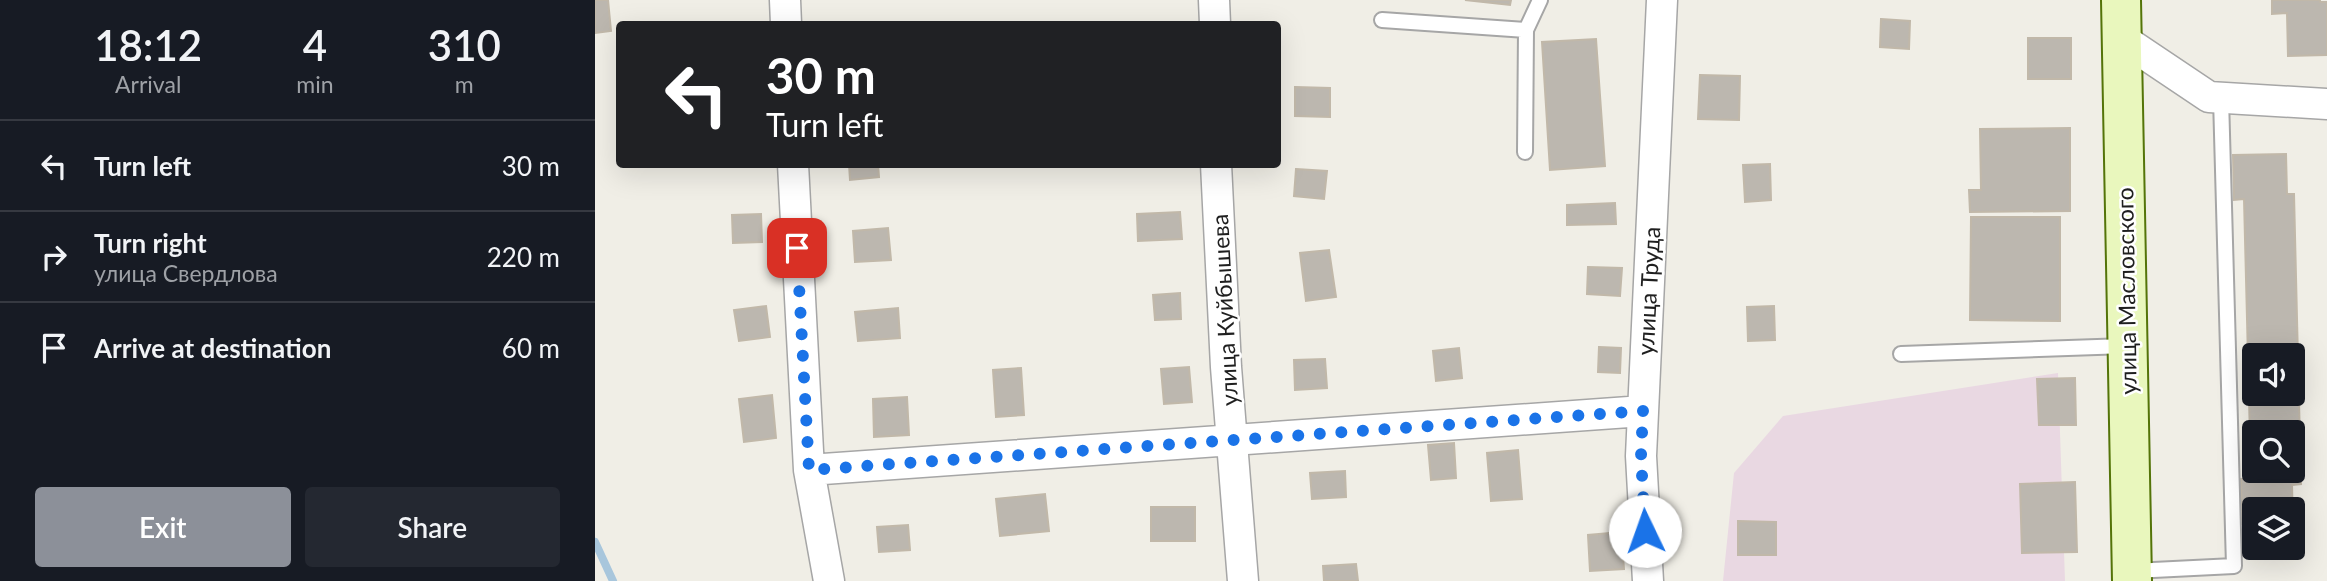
<!DOCTYPE html>
<meta charset="utf-8">
<style>
:root{--surface:#171b24;--page:#242831;--text:#f1f3f6;--muted:#9ea1a6;--line:#363941;--accent:#8c9099}
body{margin:0;font-family:Lato,sans-serif;background:var(--page);color:var(--text);height:100vh;display:flex;flex-direction:column;font-size:26px;white-space:nowrap}
*{box-sizing:border-box;margin:0}
p{font-size:23px;color:var(--muted)}
.icon{flex:none;width:38px;height:38px;fill:none;stroke:currentColor;stroke-width:2;stroke-linecap:round;stroke-linejoin:round}
.map{position:relative;flex:1;overflow:hidden}
.sheet{display:flex;flex-direction:column;background:var(--surface);width:595px}
.sheet>*{flex:none}
.banner{position:absolute;left:21px;top:21px;width:665px;height:147px;border-radius:7px;box-shadow:0 7px 28px #0002;background:#202124;color:#fff;overflow:hidden}
.fabs{position:absolute;left:1647px;top:343px;display:grid;gap:14px}
.fabs a{display:grid;place-items:center;width:63px;height:63px;border-radius:7px;background:var(--surface);box-shadow:0 7px 28px #0002;font-size:35px}
.pin{position:absolute;display:grid;place-items:center;width:60px;height:60px;color:#fff;margin:-30px;border-radius:14px;box-shadow:0 4px 10px #0006}
.me{position:absolute;width:77px;margin:-38px;rotate:357deg;stroke-linejoin:round;filter:drop-shadow(0 0 5px #0008)}
.turn{display:flex;align-items:center;gap:24px;height:147px;padding:0 35px;font-size:32px}
.turn .icon{width:91px;height:91px;stroke-width:2.5}
.turn b{display:block;font-size:49px;line-height:60px}
.eta{display:flex;justify-content:space-evenly;align-items:center;height:119px;text-align:center}
.eta b{font-size:42px;font-weight:600;line-height:49px}
.button{display:flex;gap:14px;margin-top:auto;padding:14px 35px}
.button a{flex:1;height:80px;border-radius:7px;background:var(--accent);color:#fff;font-size:28px;font-weight:600;line-height:80px;text-align:center}
.button a+a{background:var(--page);color:var(--text)}
ul{padding:0;list-style:none}
li{display:flex;align-items:center;gap:21px;height:91px;padding:0 35px;border-top:2px solid var(--line)}
li div{flex:1}
li b{display:block;font-size:26px}
li em{font-style:normal}
main{display:flex;flex:1;min-height:0}
.map>svg:first-child{display:block}
</style>
<main>
<section class="sheet">
<div class="eta">
<div><b>18:12</b><p>Arrival</p></div>
<div><b>4</b><p>min</p></div>
<div><b>310</b><p>m</p></div>
</div>
<ul>
<li><svg class="icon" aria-label="left" viewBox="0 0 24 24"><path d="M17 20v-9H6M10 6l-5 5 5 5"/></svg><div><b>Turn left</b></div><em>30 m</em></li>
<li><svg class="icon" aria-label="right" viewBox="0 0 24 24"><path d="M7 20v-9h11M14 6l5 5-5 5"/></svg><div><b>Turn right</b><p>улица Свердлова</p></div><em>220 m</em></li>
<li><svg class="icon" aria-label="arrive" viewBox="0 0 24 24"><path d="M6 21V4h12l-3 4 3 4H6"/></svg><div><b>Arrive at destination</b></div><em>60 m</em></li>
</ul>
<div class="button"><a>Exit</a><a>Share</a></div>
</section>
<div class="map">
<svg width="1732" height="581" viewBox="0 0 1732 581">
<rect width="100%" height="100%" fill="#f0eee6"/>
<path fill="#e9d8e2" d="M1463 373 1470 581H1128L1139 473 1188 416Z"/>
<g fill="none" stroke-linecap="round" stroke-linejoin="round">
<path stroke="#a8c6dc" stroke-width="8" d="M0 542 18 581"/>
</g>
<path fill="#bcb7af" stroke="#c1b8a9" stroke-width="2" fill-rule="evenodd" d="M0 0H13L16 31 0 33Z
M870 0H916L915 5Z
M1677 0H1725V2H1732V55L1693 56 1692 13 1677 14Z
M1286 19 1315 21 1314 49 1285 47Z
M1433 38H1476V79H1433Z
M1001 39 1010 166 955 170 947 42Z
M1105 75 1145 76 1144 120 1103 119Z
M700 87 735 88V117L700 116Z
M1475 128V211L1375 212 1374 190H1386L1385 129Z
M1691 154 1692 194H1699L1706 484 1697 485 1698 522V509H1659V523L1647 524 1646 479 1656 478 1649 199 1639 200 1638 155ZM1659 355H1698V394H1659ZM1659 432H1698V471H1659Z
M254 164H283L284 177 255 180Z
M1175 164 1176 200 1150 202 1148 165Z
M701 169 732 171 729 199 699 196Z
M1020 203 1021 224 972 225V205Z
M585 212 587 239 543 241 542 214Z
M166 214 167 242 138 243 137 215Z
M1376 217H1465V321L1375 320Z
M293 228 296 260 260 262 258 231Z
M734 250 741 297 711 301 705 253Z
M993 267 1027 268 1025 296 992 294Z
M585 293 586 319 560 320 558 295Z
M171 306 175 337 144 341 139 310Z
M1179 306 1180 340 1153 341 1152 307Z
M303 308 305 338 263 341 260 312Z
M1004 347 1026 348 1025 373 1003 372Z
M864 348 867 378 841 381 838 351Z
M730 359 732 388 700 390 699 360Z
M594 367 597 402 569 404 566 369Z
M426 368 429 415 401 417 398 370Z
M1480 378 1481 425H1444L1442 379Z
M177 395 181 438 149 442 144 399Z
M312 397 314 435 279 437 278 399Z
M859 443 861 478 836 480 833 445Z
M923 450 927 499 896 501 892 453Z
M750 471 751 497 717 499 715 473Z
M1480 482 1482 552 1427 553 1425 484Z
M450 494 454 531 405 536 401 499Z
M556 507H600V541H556Z
M1143 521 1181 522V555H1143Z
M313 525 315 550 284 552 282 527Z
M1026 532 1029 569 995 571 993 535Z
M761 564 763 581H729L728 566Z"/>
<g fill="none" stroke-linecap="round" stroke-linejoin="round">
<g stroke="#a6a6a6" stroke-width="18">
<path id="lane" d="M787 20 931 30
M930 152 931 30 945 0
M1306 354 1531 346
M1538 571 1639 566 1626 98"/>
</g>
<g stroke="#a6a6a6" stroke-width="33">
<path id="street" d="M190 0 191 24
M619 0 620 24
M1526 38 1614 97 1732 104
M198 164 214 470 234 581
M621 164 631 367 648 581
M214 470 1048 411
M1053 581 1046 456 1067 0"/>
</g>
<g stroke="#547409" stroke-width="42">
<path id="secondary" d="M1526 0 1537 581"/>
</g>
<use href="#lane" stroke="#fff" stroke-width="14"/>
<use href="#street" stroke="#fff" stroke-width="30"/>
<use href="#secondary" stroke="#e9f7bd" stroke-width="38"/>
</g>
<g fill="none" stroke-linecap="round" stroke-linejoin="round">
<path stroke="#1a73e8" stroke-width="12" stroke-dasharray="0 21.6" d="M202 248 214 470 1048 411 1046 456 1050 531"/>
</g>
<g text-anchor="middle" dominant-baseline="central" stroke-width="5" stroke-linejoin="round" paint-order="stroke">
<g font-size="23" fill="#1f1f1f" stroke="#fff">
<text transform="translate(1053 291) rotate(-87)">улица Труда</text>
<text transform="translate(1531 291) rotate(-91)">улица Масловского</text>
<text transform="translate(629 310) rotate(-93)">улица Куйбышева</text>
</g>
</g>
</svg>
<div class="fabs">
<a><svg class="icon" aria-label="sound" viewBox="0 0 24 24"><path d="M4 9h4l5-4v14l-5-4H4zM17 9q2 3 0 6"/></svg></a>
<a><svg class="icon" aria-label="search" viewBox="0 0 24 24"><circle cx="10" cy="10" r="6"/><path d="M15 15l6 6"/></svg></a>
<a><svg class="icon" aria-label="layers" viewBox="0 0 24 24"><path d="M12 4l9 5-9 5-9-5zM3 14l9 5 9-5"/></svg></a>
</div>
<div class="pin" style="left:202px;top:248px;background:#d93025"><svg class="icon" aria-label="arrive" viewBox="0 0 24 24"><path d="M6 21V4h12l-3 4 3 4H6"/></svg></div>
<svg class="me" style="left:1050px;top:531px" viewBox="-20 -20 40 40"><circle r="19" fill="#fff"/><path d="M0-13L10 11 0 6-10 11z" fill="#1a73e8"/></svg>
<div class="banner">
<div class="turn"><svg class="icon" aria-label="left" viewBox="0 0 24 24"><path d="M17 20v-9H6M10 6l-5 5 5 5"/></svg><div><b>30 m</b>Turn left</div></div>
</div>
</div>
</main>
